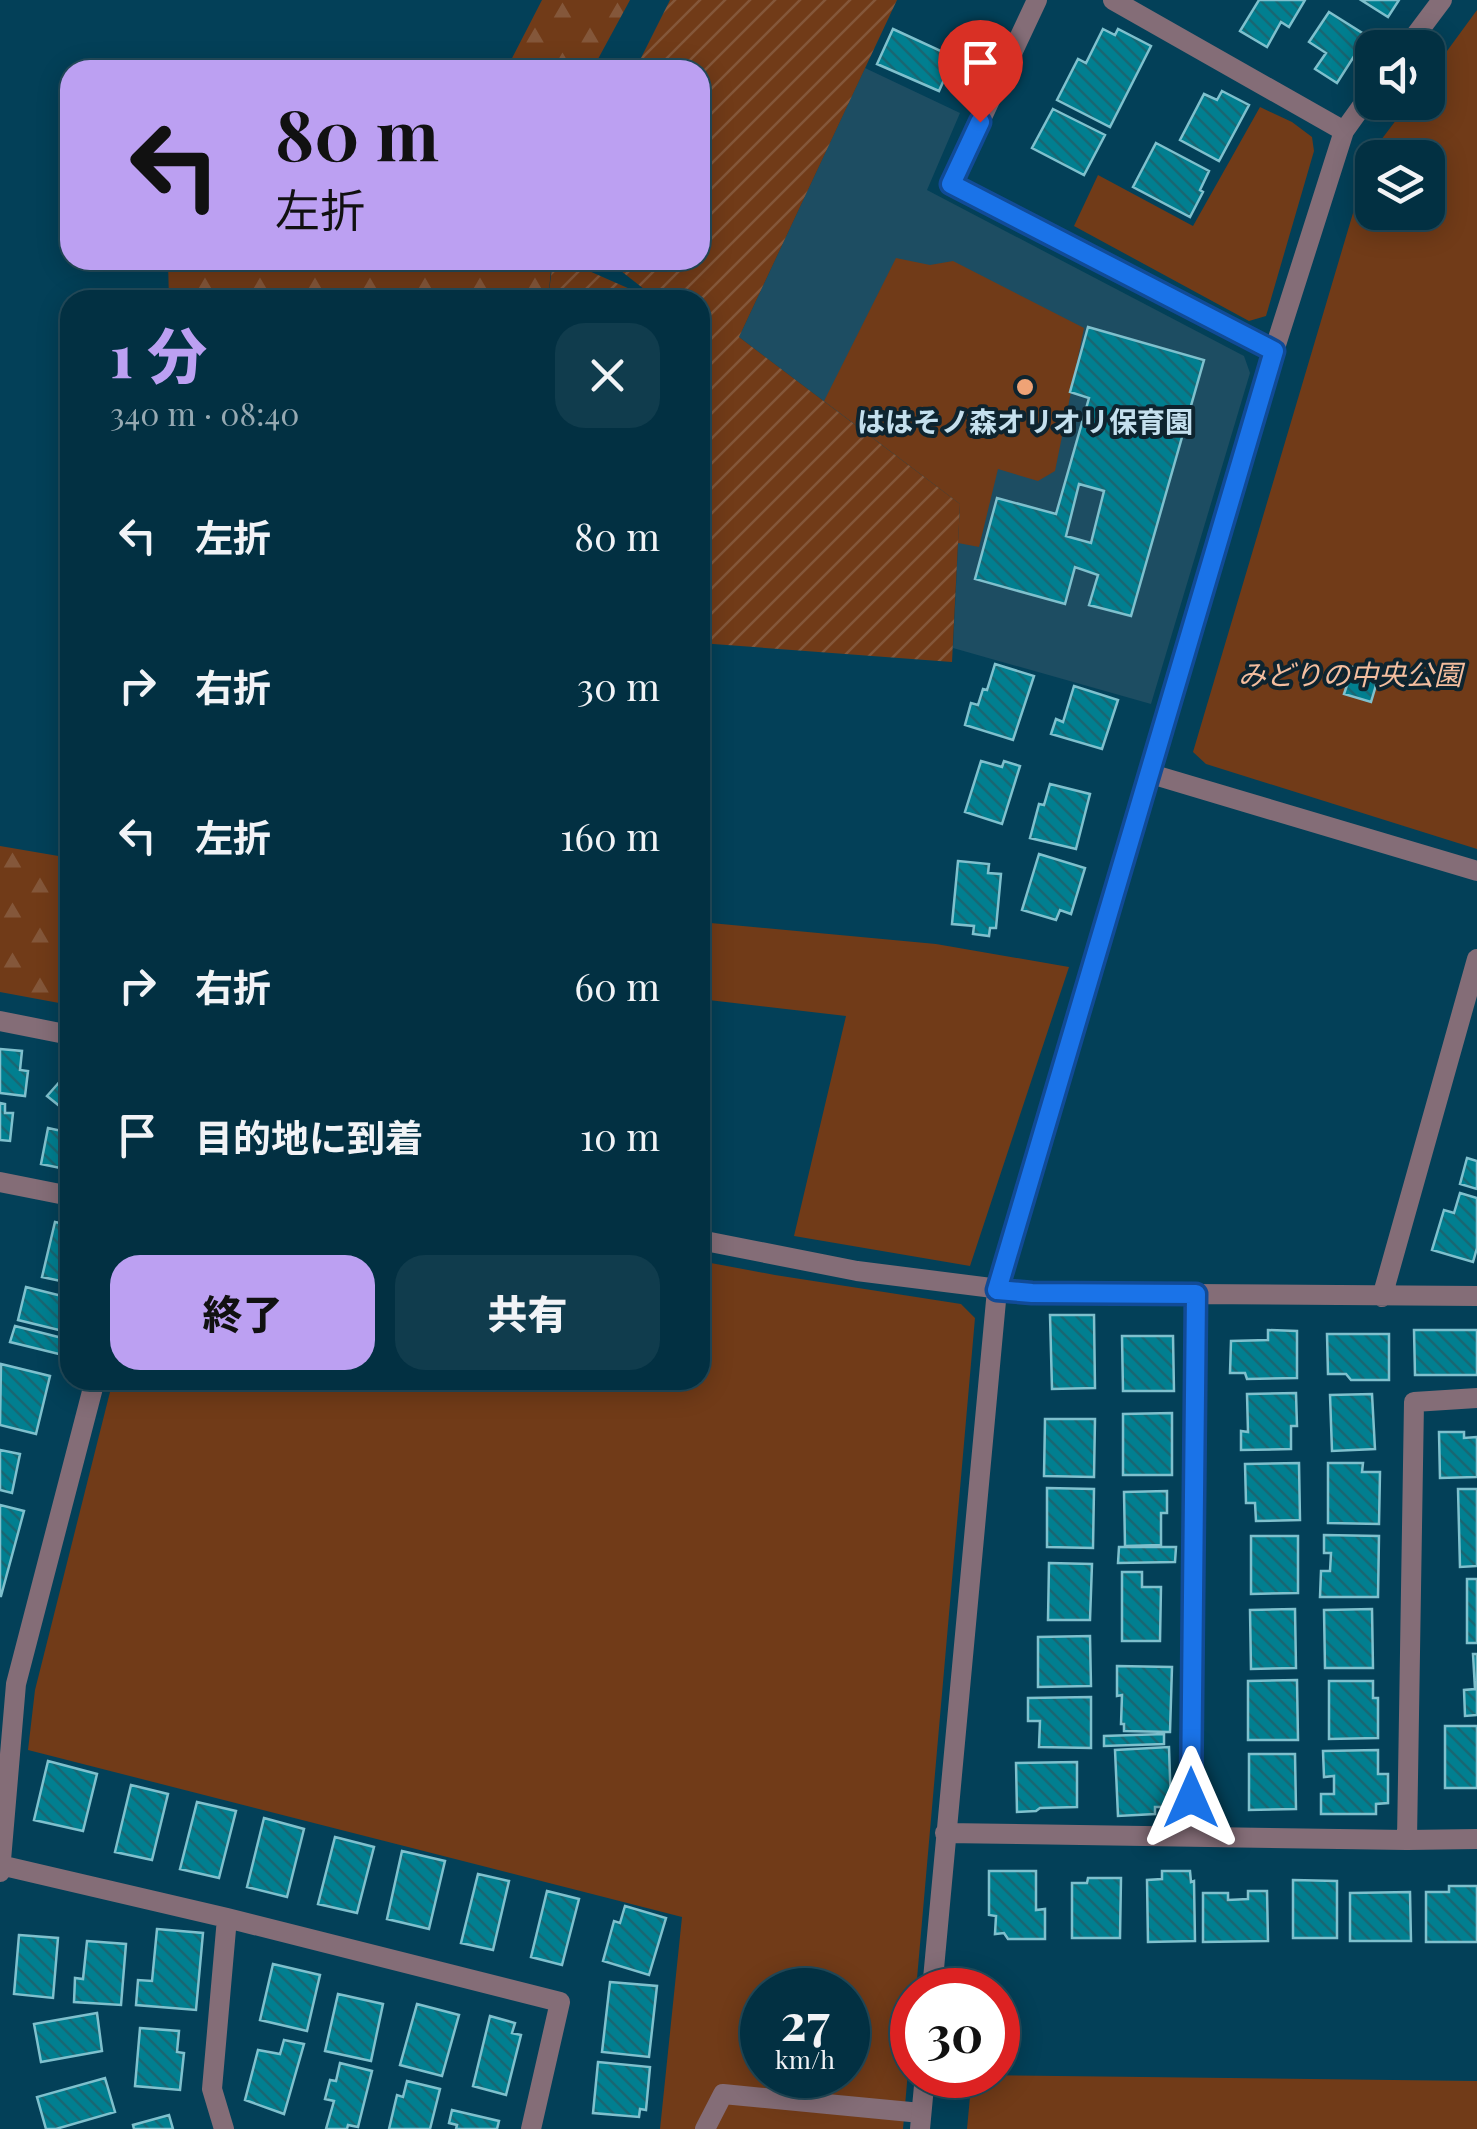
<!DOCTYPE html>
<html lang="ja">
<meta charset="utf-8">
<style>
:root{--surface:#023042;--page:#103c4d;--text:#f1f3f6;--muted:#96a9b2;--line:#234b5b;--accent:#bca0f2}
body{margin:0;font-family:"Playfair Display","Noto Sans JP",serif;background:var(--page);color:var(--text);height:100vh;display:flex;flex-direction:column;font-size:38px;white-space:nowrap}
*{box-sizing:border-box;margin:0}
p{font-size:32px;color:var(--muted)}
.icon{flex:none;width:55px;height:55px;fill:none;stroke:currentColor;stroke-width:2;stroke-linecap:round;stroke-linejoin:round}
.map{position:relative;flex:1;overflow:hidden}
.panel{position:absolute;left:60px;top:290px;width:650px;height:1100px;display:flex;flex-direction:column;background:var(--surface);border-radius:30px;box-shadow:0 5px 25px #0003,0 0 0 2px var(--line)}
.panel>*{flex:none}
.top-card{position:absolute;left:60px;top:60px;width:650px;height:210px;border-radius:30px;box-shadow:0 5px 25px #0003,0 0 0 2px var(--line);background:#bca0f2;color:#111;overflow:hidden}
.tools{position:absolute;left:1355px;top:30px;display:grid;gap:20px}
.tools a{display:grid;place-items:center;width:90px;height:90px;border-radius:20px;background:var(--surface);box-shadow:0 5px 25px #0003,0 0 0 2px var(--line);font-size:50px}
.speed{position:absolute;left:740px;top:1968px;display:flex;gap:20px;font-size:50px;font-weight:700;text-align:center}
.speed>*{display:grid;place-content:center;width:130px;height:130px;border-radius:50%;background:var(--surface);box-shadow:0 5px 25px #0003,0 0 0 2px var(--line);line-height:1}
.speed small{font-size:25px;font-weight:400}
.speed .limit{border:15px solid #d22;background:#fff;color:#111}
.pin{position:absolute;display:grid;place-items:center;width:85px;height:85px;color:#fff;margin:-102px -42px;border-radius:50% 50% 50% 0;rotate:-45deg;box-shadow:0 0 10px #0007}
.pin .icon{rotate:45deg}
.me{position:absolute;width:110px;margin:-55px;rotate:0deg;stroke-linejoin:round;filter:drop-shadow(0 0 8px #0008)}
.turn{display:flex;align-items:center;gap:35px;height:210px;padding:0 50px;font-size:45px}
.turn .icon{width:130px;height:130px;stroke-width:2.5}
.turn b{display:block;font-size:70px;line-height:85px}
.round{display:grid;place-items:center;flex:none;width:105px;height:105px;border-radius:30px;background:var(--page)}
.head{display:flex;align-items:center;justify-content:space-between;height:170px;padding:0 50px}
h1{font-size:60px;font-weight:800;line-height:75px;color:var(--accent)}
.button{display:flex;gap:20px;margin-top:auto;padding:20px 50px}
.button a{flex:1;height:115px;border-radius:30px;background:var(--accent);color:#111;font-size:40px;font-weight:800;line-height:115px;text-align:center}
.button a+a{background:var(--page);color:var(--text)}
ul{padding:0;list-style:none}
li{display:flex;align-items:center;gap:30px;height:150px;padding:0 50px}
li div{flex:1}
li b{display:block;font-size:38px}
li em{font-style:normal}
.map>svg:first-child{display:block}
</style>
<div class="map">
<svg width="1477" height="2129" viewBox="0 0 1477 2129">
<defs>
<pattern id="forest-firs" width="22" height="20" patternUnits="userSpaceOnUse" patternTransform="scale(2.5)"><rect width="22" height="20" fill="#713b18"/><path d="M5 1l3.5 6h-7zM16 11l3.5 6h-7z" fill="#84573a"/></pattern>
<pattern id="garden-furrows" width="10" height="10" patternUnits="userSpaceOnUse" patternTransform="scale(2.5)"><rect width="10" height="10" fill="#713b18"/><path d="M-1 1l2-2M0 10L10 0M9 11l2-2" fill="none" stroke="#84573a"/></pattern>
<pattern id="building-back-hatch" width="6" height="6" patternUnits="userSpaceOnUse" patternTransform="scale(2.5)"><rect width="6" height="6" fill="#017f90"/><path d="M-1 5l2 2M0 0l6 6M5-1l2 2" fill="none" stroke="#186773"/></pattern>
</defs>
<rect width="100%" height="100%" fill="#034058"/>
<path fill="#1d4d62" d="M865 68 960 113 927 190 1244 356 1250 373 1151 704 953 648 960 504 739 337Z"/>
<path fill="#713b18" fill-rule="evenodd" d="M1477 10V849L1206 764 1193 752 1356 203 1375 148 1409 103 1428 102V77ZM1372 158H1428V212H1372Z
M1260 107 1292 122 1312 137 1314 151 1266 316 1249 321 1074 226 1098 175 1193 226Z
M896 258 930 265 953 261 1084 328 1055 471 1038 481 998 469 979 547 958 543 960 504 824 401Z
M700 922 936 944 1069 967 970 1266 794 1236 846 1016 700 999Z
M700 1261 775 1275 961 1304 975 1318 916 1990H912V2025L903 2129H660L682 1917 28 1750 35 1690 113 1380H700ZM762 1990H848V2075H762Z
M972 2075 1477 2081V2129H967Z"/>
<path fill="url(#forest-firs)" d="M542 0H630L592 70H506Z
M168 260H552L548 300H169Z
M0 846 70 858V1005L0 992Z"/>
<path fill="url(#garden-furrows)" d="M670 0H897L739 337 960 504 952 662 700 643V300H658L607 260H700V70H635Z
M553 260H564L655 300H548Z"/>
<path fill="url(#building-back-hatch)" stroke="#7fc0cd" stroke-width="2.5" fill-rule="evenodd" d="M1259 0H1305L1289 27 1281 22 1267 47 1240 31Z
M1361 0H1399L1388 17Z
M1329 12 1367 36 1337 83 1315 69 1326 53 1309 42Z
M893 29 954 57 939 91 877 64Z
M1103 29 1115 35 1118 29 1151 46 1110 127 1057 100 1078 59 1086 63Z
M1222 91 1249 105 1219 161 1180 140 1204 94 1217 100Z
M1053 109 1105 135 1084 175 1032 148Z
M1156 143 1209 171 1200 190 1203 192 1190 217 1133 187Z
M1088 327 1204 360 1131 616 1089 605 1098 575 1075 567 1065 604 975 579 997 498 1056 514 1089 398 1070 392ZM1079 484 1104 491 1091 543 1066 536Z
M995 664 1034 676 1013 740 965 725 971 703 978 705 983 689 987 690Z
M1353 667 1379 675 1371 702 1344 694Z
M1074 686 1118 700 1102 749 1051 734 1056 719 1063 722Z
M981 761 1002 767 1004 761 1020 766 1002 824 965 812Z
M1050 784 1090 794 1076 849 1030 838 1039 804 1044 805Z
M1039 854 1085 868 1071 914 1060 910 1056 920 1022 910Z
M958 861 989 864 988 873 1001 874 996 928H990L989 936 973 934 974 926 952 924Z
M0 1049 22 1051 20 1070 28 1071 25 1096 0 1093Z
M70 1070V1109L67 1112 47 1096Z
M0 1103 5 1104V1113H13L10 1141 0 1140Z
M48 1128 66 1132 70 1128V1170L41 1164Z
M1467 1158 1477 1161V1189L1460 1184Z
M1460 1193 1477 1198V1248L1473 1262 1432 1250 1444 1210 1454 1213Z
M55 1222 70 1225V1283L42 1277Z
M26 1287 70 1298V1319L67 1332 18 1320Z
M1050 1315H1094L1095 1388 1052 1389Z
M15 1326 70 1340 67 1356 10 1342Z
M1268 1330 1297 1331V1378L1247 1379 1245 1373H1230L1231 1341 1268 1340Z
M1414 1330H1477V1375H1415Z
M1327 1334H1389V1380H1351L1346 1374H1328Z
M1122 1336H1173L1174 1391H1123Z
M1 1364 50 1376 36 1434 0 1425Z
M1296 1393 1297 1426H1291V1449L1241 1450V1431L1248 1432 1247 1394Z
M1372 1394 1375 1449 1332 1451 1330 1395Z
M1172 1413V1475H1123V1414Z
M1045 1419H1095L1094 1477 1044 1476Z
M1439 1432H1464V1438L1477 1437V1477L1440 1478Z
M0 1450 20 1454 12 1493 0 1490Z
M1299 1463 1300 1520 1256 1521 1255 1503H1246L1245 1464Z
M1328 1463H1363L1362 1472H1380L1379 1524 1328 1523Z
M1047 1488 1094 1489 1093 1548 1047 1547Z
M1458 1489H1477V1566L1460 1567Z
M1167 1491V1513H1161V1545L1125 1546 1124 1492Z
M0 1505 24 1511 1 1596H0Z
M1324 1535 1379 1536 1378 1597H1320L1321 1571H1330L1331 1553H1324Z
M1251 1536H1298V1593L1251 1594Z
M1119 1547H1176L1175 1562 1118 1563Z
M1049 1563 1092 1564 1090 1620H1048Z
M1122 1572H1142V1587H1161L1160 1641H1122Z
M1467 1579H1477V1643H1467Z
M1295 1609 1296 1668 1251 1669 1250 1610Z
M1372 1609 1373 1668H1325L1324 1610Z
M1090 1636 1091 1686 1038 1687V1637Z
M1473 1654H1477V1715L1465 1716 1464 1690 1475 1689Z
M1117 1666 1172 1667 1170 1732 1124 1731V1724H1121L1122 1695 1117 1696Z
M1297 1680 1298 1740H1248V1681Z
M1329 1681H1373V1698H1378V1738L1329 1739Z
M1091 1697V1748L1039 1747 1040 1721H1028V1698Z
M1445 1726H1477V1788H1445Z
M1164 1734V1744L1104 1746V1736Z
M1169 1747 1171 1807H1155V1814L1118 1816 1115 1750Z
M1378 1750V1774H1388V1803L1376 1804V1814H1321V1794H1334V1776L1324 1777 1323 1751Z
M1249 1754H1295L1296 1809 1249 1810Z
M48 1761 97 1774 83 1831 34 1820Z
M1077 1762V1807L1040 1808 1036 1811 1017 1812 1016 1763Z
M131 1785 168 1794 152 1860 115 1852Z
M197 1802 236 1811 219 1878 180 1869Z
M264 1818 304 1829 287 1897 247 1887Z
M335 1837 374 1847 357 1913 318 1904Z
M402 1851 445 1861 429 1929 387 1919Z
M989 1871H1036V1910L1045 1909V1939H1008L1004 1933 995 1934 996 1916 989 1915Z
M1162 1871H1190L1191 1882 1194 1881 1195 1941 1148 1942 1147 1880 1162 1879Z
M478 1874 509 1881 493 1950 461 1943Z
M1088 1878H1121L1120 1938H1072V1883H1087Z
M1293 1880 1337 1881V1938H1293Z
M1449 1886H1477V1942H1426V1892H1449Z
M547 1891 579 1899 562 1965 531 1957Z
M1248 1891H1267L1268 1941 1203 1942V1893H1228V1900L1248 1899Z
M1410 1892 1411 1941H1350V1893Z
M625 1906 666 1918 649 1975 603 1961 614 1921 620 1923Z
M157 1929 203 1933 196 2010 136 2005 138 1980 152 1981Z
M19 1935 58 1938 53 1998 14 1994Z
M87 1941 126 1944 121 2005 74 2002 75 1978 83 1979Z
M273 1964 320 1975 307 2031 260 2020Z
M610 1982 657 1986 649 2057 602 2052Z
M338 1994 383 2004 371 2061 325 2051Z
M417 2004 459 2015 442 2076 400 2065Z
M97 2013 102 2051 41 2062 34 2024Z
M490 2016 515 2023 512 2033 521 2035 506 2095 473 2086Z
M140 2028 179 2031 177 2052 184 2053 180 2090 135 2086Z
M284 2040 304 2044 284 2114 245 2100 258 2050 280 2054Z
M598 2062 650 2067 646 2110 640 2109 639 2117 593 2113Z
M340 2063 372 2071 358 2127 348 2125 347 2129H326L334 2101 325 2099 330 2080 336 2081Z
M105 2078 115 2112 56 2129H46L37 2097Z
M407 2081 440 2089 430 2129H389L397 2095 403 2097Z
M452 2110 499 2121 497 2129H456L457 2125 449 2123Z
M169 2115 173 2129H134L133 2125Z"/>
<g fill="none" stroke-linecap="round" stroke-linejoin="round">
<path stroke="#846d77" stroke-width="20" d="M705 2129 723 2094 921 2113"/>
<path stroke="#846d77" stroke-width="20" d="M1037 0 951 183 1274 351
M1113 0 1344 131
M1406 48 1442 0
M1151 774 1477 871
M0 1021 70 1035
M0 1182 70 1196
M700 1240 857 1271 1032 1293 1477 1296
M1382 1297 1477 959
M945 1833 1407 1840 1477 1839
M1191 1836 1196 1295
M1407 1840 1414 1402 1477 1398
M0 1865 227 1918 560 2002 531 2129
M0 1872 16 1684 95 1380
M932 1990 997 1290 1274 351 1344 131 1372 92
M224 2129 212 2089 227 1918
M920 2129 925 2075"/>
</g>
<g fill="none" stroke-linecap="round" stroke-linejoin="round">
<g stroke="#114b97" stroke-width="25">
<path id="route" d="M980 122 951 184 1274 351 997 1290 1032 1293 1196 1294 1191 1798"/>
</g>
<use href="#route" stroke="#1a73e8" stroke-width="18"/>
</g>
<circle fill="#efa376" stroke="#0e242f" stroke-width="4" cx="1025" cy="387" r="10"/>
<g text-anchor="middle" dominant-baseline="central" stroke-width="8" stroke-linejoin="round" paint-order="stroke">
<g font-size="28" font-weight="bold" fill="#c5e0ee" stroke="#0e242f">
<text x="1025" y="420">ははそノ森オリオリ保育園</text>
</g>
<g font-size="28" font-style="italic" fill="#f4be9f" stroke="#0e242f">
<text x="1350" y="673">みどりの中央公園</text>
</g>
</g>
</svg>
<div class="tools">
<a><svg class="icon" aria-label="sound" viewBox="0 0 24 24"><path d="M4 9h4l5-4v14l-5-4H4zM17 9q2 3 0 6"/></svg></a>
<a><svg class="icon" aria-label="layers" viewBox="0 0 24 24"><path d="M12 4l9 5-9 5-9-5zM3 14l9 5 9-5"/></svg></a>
</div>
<div class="speed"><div>27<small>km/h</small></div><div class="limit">30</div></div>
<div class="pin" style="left:980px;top:122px;background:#d93025"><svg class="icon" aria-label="arrive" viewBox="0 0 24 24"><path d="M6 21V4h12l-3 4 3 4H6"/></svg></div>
<svg class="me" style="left:1191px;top:1798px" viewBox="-20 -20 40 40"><path d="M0-17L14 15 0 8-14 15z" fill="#1a73e8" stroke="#fff" stroke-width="4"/></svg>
<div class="top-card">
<div class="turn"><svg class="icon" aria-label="left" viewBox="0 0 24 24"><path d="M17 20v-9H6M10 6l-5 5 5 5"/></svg><div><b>80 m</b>左折</div></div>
</div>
<section class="panel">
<div class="head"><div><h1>1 分</h1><p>340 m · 08:40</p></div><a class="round"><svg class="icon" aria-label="close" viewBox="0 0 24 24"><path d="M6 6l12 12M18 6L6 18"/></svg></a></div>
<ul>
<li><svg class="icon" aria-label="left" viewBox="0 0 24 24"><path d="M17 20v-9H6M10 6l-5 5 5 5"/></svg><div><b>左折</b></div><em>80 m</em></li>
<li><svg class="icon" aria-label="right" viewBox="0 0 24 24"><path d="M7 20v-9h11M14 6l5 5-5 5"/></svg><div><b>右折</b></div><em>30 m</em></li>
<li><svg class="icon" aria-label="left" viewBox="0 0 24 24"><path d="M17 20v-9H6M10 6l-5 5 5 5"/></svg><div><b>左折</b></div><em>160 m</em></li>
<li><svg class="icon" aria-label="right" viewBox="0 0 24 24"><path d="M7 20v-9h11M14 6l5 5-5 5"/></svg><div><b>右折</b></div><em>60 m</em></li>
<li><svg class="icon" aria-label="arrive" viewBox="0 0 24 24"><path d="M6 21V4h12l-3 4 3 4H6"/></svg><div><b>目的地に到着</b></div><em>10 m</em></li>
</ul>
<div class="button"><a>終了</a><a>共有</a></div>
</section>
</div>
